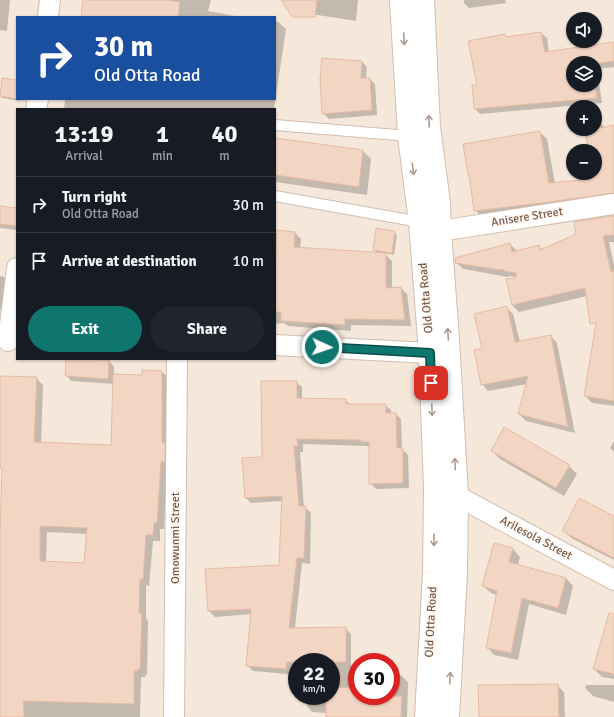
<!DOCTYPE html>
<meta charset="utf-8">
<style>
:root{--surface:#171b24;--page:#20242c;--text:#f1f3f6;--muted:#9ea1a6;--line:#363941;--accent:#0f766e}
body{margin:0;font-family:Signika,sans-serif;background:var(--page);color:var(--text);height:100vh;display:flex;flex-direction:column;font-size:15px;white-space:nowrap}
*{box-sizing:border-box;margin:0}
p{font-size:13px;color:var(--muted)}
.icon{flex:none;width:22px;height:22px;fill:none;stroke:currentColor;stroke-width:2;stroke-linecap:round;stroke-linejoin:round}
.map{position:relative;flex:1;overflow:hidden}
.sheet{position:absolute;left:16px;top:108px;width:260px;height:252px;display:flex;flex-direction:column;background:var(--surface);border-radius:0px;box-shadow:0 1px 3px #0004}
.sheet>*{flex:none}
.top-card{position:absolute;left:16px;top:16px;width:260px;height:84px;border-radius:0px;box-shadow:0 1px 3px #0004;background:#1a4fa0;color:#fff;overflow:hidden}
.fabs{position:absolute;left:566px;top:12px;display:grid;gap:8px}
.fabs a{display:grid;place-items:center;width:36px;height:36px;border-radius:50%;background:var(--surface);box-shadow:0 1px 3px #0004;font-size:20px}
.speed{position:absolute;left:288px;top:653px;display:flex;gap:8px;font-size:20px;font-weight:700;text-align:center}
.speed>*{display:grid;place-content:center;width:52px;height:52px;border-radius:50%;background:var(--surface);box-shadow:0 1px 3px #0004;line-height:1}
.speed small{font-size:10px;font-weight:400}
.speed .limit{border:6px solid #d22;background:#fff;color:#111}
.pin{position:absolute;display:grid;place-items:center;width:34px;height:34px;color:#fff;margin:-17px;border-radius:8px;box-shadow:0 2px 6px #0006}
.me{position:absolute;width:44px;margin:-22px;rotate:93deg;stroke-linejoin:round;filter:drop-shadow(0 0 3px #0008)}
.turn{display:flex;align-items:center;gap:14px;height:84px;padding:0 12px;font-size:18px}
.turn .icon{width:52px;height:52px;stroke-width:2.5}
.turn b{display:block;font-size:28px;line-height:34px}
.eta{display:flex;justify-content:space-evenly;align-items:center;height:68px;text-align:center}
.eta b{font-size:24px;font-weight:800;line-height:28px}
.cta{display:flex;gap:8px;margin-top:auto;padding:8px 12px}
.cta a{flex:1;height:46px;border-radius:24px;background:var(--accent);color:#fff;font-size:16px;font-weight:800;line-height:46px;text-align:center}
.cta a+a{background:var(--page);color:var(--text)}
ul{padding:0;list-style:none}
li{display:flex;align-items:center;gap:12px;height:56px;padding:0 12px;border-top:1px solid var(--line)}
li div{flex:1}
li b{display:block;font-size:15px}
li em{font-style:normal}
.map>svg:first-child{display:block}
</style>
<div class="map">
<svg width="614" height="717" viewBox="0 0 614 717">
<rect width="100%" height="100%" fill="#fdf6ec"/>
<path fill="#f5e8da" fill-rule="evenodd" d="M0 0H614V717H0ZM17 17H275V99H17ZM573 19H595V41H573ZM573 63H595V85H573ZM573 107H595V129H573ZM17 109H275V359H17ZM573 151H595V173H573ZM297 662H331V696H297ZM357 662H391V696H357Z"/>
<path fill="#0003" fill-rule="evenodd" d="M0 0H10L7 31 0 30Z
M84 0H211L208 11 235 16 237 17H80L82 16Z
M282 0H358L356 21 292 11Z
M464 0H505L506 3 469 8 464 3Z
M275 21 278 22 286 29 274 109H64L65 99H275Z
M541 33 547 38 549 53 614 43V67L597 69 602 103 480 114 475 109 478 86 504 35 507 38ZM573 63H595V85H573Z
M362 62 367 67 366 79H370L375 84 377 115 329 119 323 113Z
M3 79 17 81V99H20V101L3 98 0 96Z
M595 122H599L605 128 614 126V200L482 217 475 210 540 132 547 139 555 184 582 181 596 176 595 151H590L585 129H595Z
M275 139 363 151 371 159 367 195 275 182Z
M0 205 2 207 17 209V230L0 228Z
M614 217V242H609L614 265V406L592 403 585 396 598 315 587 296 519 312 512 305 519 278 510 276 508 277 463 269 456 262 510 244 517 251 539 246 542 250Z
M275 231 295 233 301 239 300 249 378 254 374 250 394 232 397 235 394 255 384 253 392 261V289L401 288 407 294 411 326 351 325V331L288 326 284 323 275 324Z
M0 276 4 277 8 282 4 310 0 309Z
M506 307 513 314 520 342 551 336 557 343 575 433 526 421 519 414 527 384 488 391 482 384 483 349Z
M67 359 109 361 114 367V375L143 376V371L162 372 169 378 167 469 164 529H160V541H153L149 586 146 585V618L148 621 147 675H145V677H141L140 717H0V543L54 485 0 464V377L36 378 43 385 41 444 112 447 114 384 71 381 66 375ZM47 532 87 534 84 564 46 562Z
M296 382 302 387V399L346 400 350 405H385L391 410V414H396L401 419 402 449 408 455 409 488 376 489 370 483V447L366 446 303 444V452H300L304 507H305L311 513 310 564 302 563 295 628H345L351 634V688H357V696H391V674L402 676 408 682 407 717H327V713L312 712 307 706V696H331V662H297V675L253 671 247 665 252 614 215 617 209 611 280 566 282 501 251 503 246 498Z
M614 441V452L610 448Z
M492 451 569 466 577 474 564 496 500 459Z
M614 517V560L571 538 564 531Z
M494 544 513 549 520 557 518 565 566 578 573 586 566 615 529 604 518 660 494 655 487 647 497 595 491 593 483 586Z
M614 634V679L602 677 594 669Z
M557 685 564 692 565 717H480Z
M586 685H614V702L593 696 585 688Z"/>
<path fill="#f3d5c3" stroke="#e6bba3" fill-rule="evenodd" d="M83 0H167L180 2 178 17H81Z
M281 0H317L315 17H292Z
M541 32 545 52 614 42V61L595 64 573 63V85H595L597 98 474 109 472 85H477L468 41 505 34V37Z
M322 58 362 61 361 78H370L372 110 322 114 320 79Z
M2 78 17 80V99L0 96Z
M595 121H599L600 128 614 125V193L549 202 474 211 469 175H468L463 144 540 131 549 183 581 180V177L594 176V173H595V151H589L584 129H595Z
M275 138 363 150 359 187 275 175Z
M0 206 17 208V226L0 224Z
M614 216V235L603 236 611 272 614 271V401L584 396 596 323 590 324 585 288 512 305 506 279 516 278V273L504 271V269L500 270 455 263V258L510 243 512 252 539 245 540 250 576 234 574 222Z
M376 228 395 231 392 253 373 250Z
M276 230 295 232 294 247 386 253V288L401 287 405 320 345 319V325L281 321V312H275Z
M507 306 515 342 551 335 568 427 518 414 528 376 481 385 474 350 482 348 474 314Z
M66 359 109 360 108 379 65 376Z
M142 370 162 371V443H165V462H161L157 523H154L153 535H146L143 579H140L139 613H142L140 669H138V671H134V704L23 701 24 717H0V531L2 468H0V376L37 377 34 442 111 445 113 374 142 375ZM40 526 87 528 84 563 40 561Z
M261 381H297V398L346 399V404H386V413H396L397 448H403V483L369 484V442H361V440L297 439 298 446H294L299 506H306L304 558H297L289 628 346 627V662H287L286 669 246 666 251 609 208 611 205 569 279 565 282 496 245 498 242 458 262 457Z
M504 427 570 465 556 488 491 451Z
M579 498 614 516V558L562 531Z
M494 543 513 548 509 562 566 578 558 608 522 598 511 653 486 648 497 591 482 586Z
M609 613 614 614V674L593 669Z
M558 684 559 717H479L478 685Z
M331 687 357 688V696H402L401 717H326V696H331Z"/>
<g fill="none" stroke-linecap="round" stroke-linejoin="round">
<g stroke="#d1beb0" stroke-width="12">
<path id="service" d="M275 125 409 136
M275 196 420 222"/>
</g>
<g stroke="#d1beb0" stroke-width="22">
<path id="minor" d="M48 17 50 0
M36 109 38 99
M440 231 614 204
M8 341 17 268
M275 345 430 353
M457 496 614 580
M174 717 177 359"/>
</g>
<g stroke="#d1beb0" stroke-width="24">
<path id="tertiary" d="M401 0 409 136 420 222 430 353 435 488 434 572 426 717
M423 0 429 127 439 203 440 231 448 339 457 496 456 573 448 717"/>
</g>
<use href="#service" stroke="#fff" stroke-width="10"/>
<use href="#minor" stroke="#fff" stroke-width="20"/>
<use href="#tertiary" stroke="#fff" stroke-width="22"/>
</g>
<defs><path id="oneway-shaft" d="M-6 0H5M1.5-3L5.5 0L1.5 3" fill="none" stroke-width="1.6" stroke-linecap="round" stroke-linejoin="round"/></defs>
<g stroke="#af9d94">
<use href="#oneway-shaft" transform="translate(404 39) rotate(87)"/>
<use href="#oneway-shaft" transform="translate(429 121) rotate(-93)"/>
<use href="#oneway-shaft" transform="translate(413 169) rotate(82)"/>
<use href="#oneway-shaft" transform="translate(448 334) rotate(-94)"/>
<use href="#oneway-shaft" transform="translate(432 410) rotate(88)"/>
<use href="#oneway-shaft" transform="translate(455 464) rotate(-93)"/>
<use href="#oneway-shaft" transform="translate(434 540) rotate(90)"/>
<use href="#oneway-shaft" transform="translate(450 678) rotate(-87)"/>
</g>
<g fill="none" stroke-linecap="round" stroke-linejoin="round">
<g stroke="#0a4d48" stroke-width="10">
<path id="route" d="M322 347 430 353 431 383"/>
</g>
<use href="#route" stroke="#0f766e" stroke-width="7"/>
</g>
<g text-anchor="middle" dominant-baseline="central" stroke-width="3.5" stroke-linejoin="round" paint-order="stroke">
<g font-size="12" fill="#7a5c4d" stroke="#fffaf3">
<text transform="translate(527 217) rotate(-9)">Anisere Street</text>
<text transform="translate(426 298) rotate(-95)">Old Otta Road</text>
<text transform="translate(175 538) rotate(-90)">Omowunmi Street</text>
<text transform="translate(536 538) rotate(28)">Arilesola Street</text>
<text transform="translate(431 622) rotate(-87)">Old Otta Road</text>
</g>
</g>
</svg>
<div class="fabs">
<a><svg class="icon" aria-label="sound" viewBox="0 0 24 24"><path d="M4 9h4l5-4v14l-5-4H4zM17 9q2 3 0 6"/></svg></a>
<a><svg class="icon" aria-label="layers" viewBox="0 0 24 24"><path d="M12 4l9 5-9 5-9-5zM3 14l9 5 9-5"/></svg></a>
<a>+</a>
<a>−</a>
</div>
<div class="speed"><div>22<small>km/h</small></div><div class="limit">30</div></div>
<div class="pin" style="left:431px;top:383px;background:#d93025"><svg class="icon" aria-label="arrive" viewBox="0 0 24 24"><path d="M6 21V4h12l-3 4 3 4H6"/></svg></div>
<svg class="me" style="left:322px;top:347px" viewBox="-20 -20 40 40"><circle r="17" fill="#0f766e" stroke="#fff" stroke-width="3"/><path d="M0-11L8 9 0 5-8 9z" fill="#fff"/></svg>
<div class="top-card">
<div class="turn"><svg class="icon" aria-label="right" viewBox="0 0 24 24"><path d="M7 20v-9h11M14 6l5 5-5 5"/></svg><div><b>30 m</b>Old Otta Road</div></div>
</div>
<section class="sheet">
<div class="eta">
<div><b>13:19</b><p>Arrival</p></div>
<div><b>1</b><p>min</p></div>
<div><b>40</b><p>m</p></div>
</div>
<ul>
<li><svg class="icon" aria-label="right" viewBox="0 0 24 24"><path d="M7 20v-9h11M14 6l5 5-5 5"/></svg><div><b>Turn right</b><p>Old Otta Road</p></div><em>30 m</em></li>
<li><svg class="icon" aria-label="arrive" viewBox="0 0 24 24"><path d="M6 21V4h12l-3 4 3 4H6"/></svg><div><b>Arrive at destination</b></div><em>10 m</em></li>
</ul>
<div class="cta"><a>Exit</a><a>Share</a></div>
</section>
</div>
